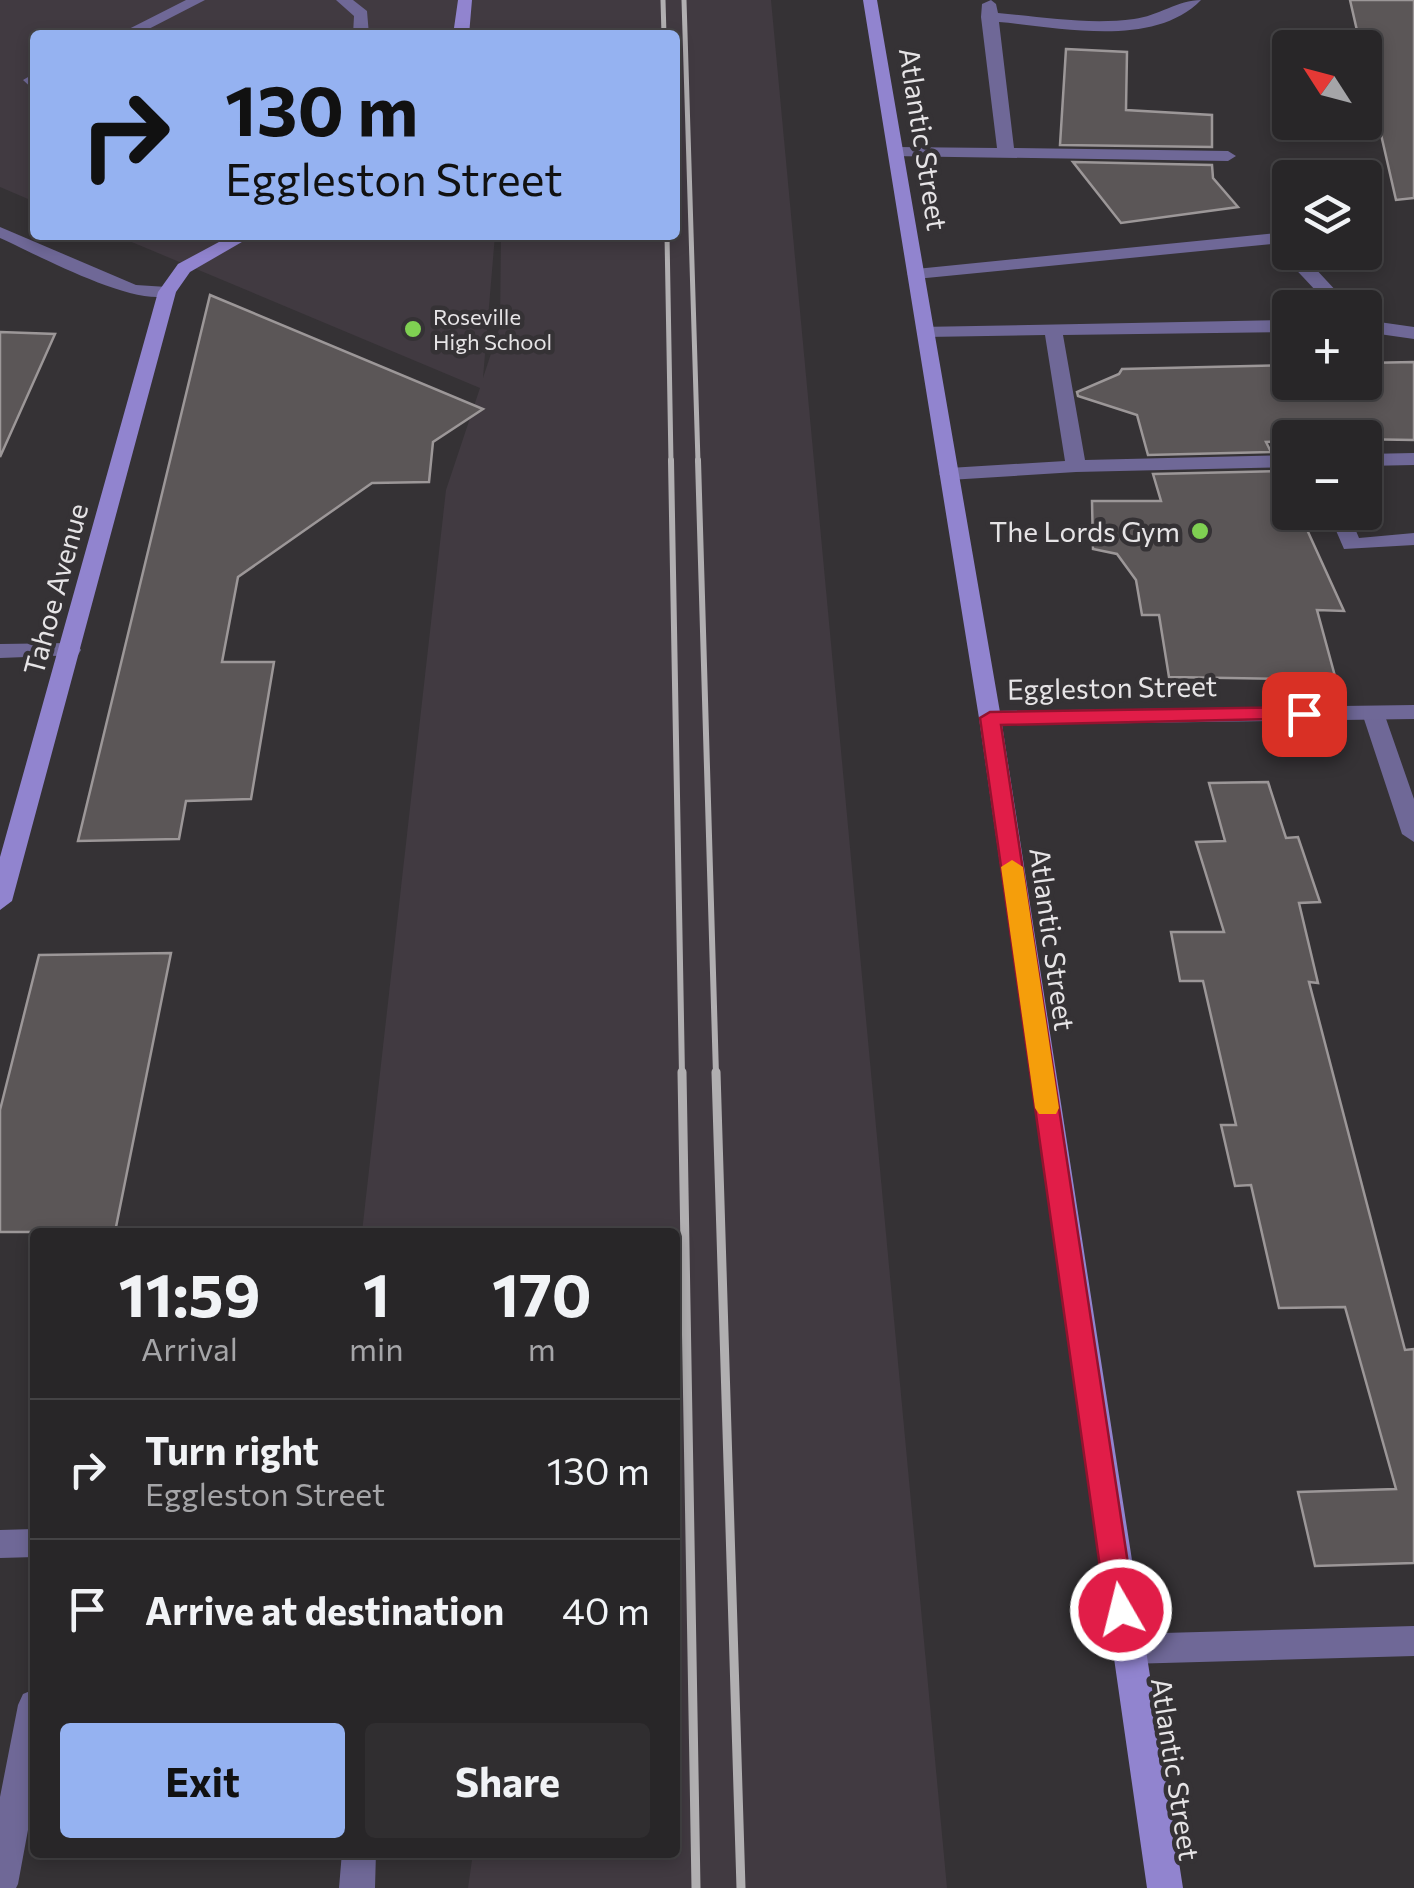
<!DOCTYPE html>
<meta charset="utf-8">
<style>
:root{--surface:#282628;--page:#302e30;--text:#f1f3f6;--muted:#a5a5a8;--line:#444345;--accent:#95b2f1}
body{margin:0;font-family:Commissioner,sans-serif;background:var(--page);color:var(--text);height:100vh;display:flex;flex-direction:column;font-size:38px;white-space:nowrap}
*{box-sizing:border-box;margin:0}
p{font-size:32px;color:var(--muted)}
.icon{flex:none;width:55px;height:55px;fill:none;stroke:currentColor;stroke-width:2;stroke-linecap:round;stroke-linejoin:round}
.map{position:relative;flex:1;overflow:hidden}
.details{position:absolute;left:30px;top:1228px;width:650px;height:630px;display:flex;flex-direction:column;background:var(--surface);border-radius:10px;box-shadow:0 5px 15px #0003,0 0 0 2px var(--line)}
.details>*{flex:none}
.guide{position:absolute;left:30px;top:30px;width:650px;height:210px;border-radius:10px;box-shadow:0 5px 15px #0003,0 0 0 2px var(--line);background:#95b2f1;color:#111;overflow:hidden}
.needle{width:65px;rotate:306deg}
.controls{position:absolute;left:1272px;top:30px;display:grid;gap:20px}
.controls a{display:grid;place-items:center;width:110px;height:110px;border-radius:10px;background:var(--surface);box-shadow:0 5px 15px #0003,0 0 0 2px var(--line);font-size:50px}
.pin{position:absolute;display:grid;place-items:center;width:85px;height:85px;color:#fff;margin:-42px;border-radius:20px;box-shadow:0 5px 15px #0006}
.me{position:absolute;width:110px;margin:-55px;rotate:352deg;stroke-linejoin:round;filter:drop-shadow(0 0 8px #0008)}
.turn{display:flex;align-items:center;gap:35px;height:210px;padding:0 30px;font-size:45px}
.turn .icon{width:130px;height:130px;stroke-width:2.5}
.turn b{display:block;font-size:70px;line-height:85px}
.eta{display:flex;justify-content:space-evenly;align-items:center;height:170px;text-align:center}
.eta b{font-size:60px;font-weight:700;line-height:70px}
.action{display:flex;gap:20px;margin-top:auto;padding:20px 30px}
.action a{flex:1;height:115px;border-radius:10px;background:var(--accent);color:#111;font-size:40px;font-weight:700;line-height:115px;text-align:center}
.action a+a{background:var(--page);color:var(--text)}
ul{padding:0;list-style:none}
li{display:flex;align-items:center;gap:30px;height:140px;padding:0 30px;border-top:2px solid var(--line)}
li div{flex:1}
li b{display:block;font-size:38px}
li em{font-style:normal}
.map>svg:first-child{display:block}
</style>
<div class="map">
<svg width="1414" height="1888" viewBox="0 0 1414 1888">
<rect width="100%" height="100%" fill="#353235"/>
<path fill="#413a41" d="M0 0H771L947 1888H468L473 1853 675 1852V1232H362L446 490 480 388 115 235H495L483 378 500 326 501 235H675V35H35V202L0 187Z"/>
<path fill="#5b5657" stroke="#9c9798" stroke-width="2.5" d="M1350 0H1414V198L1396 200 1369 82H1365V48H1361Z
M1066 49 1127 52 1126 110 1212 115V147L1060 145Z
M1073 162 1212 165 1213 178 1238 207 1121 223Z
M210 295 483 409 433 442 429 482 372 483 238 577 222 662H274L251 799 186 801 179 839 78 841Z
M0 332 55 334 0 457Z
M1414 362V440L1290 438V441L1266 442 1271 452 1148 455 1137 415 1078 396 1077 392 1119 374 1122 369 1290 365V382H1365V363Z
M1280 471 1290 494V512H1299L1344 611 1317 610 1336 680 1169 677 1159 615H1142L1136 580 1117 554 1093 549 1092 501H1161L1153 474Z
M1268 782 1286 838 1298 837 1320 902 1299 903 1318 983 1309 982 1405 1350 1414 1349V1563L1315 1566 1298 1492 1396 1489 1345 1307 1279 1308 1251 1185 1235 1186 1221 1125H1236L1203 981H1180L1171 932H1224L1196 842 1225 841 1209 783Z
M171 953 115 1232H0V1110L39 955Z"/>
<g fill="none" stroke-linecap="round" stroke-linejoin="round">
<path fill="#6f6897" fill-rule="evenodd" d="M991 0 996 4 998 13C1042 17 1089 25 1134 19 1158 16 1178 0 1201 0 1153 49 1060 27 999 22L1014 148 1228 151 1236 156 1228 161 890 156 888 152 896 147 997 148 981 17 982 4Z
M1276 233 1290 242V252H1300L1352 308H1332L1272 244 916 279 907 274 916 269Z
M1290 320V332L1063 335 1085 460 1290 455V467L1076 472 949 480 939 474 949 468 1065 461 1045 335 926 337 917 331 919 327Z
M1365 320 1414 327V339L1365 332Z
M1414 453V465L1365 466V454Z
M1328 512H1348L1359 538 1414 533V545L1344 549Z
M1373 706 1384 713 1414 799V842L1402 834 1362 713Z
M35 1529V1557L0 1558V1530Z
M35 1689V1792L18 1884 16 1888H0V1797L18 1705 23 1694Z
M342 1852H376L375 1888H339Z"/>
<path fill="#6f6897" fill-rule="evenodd" d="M186 0H205L137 35H117Z
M336 0H353L367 11 369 35H353L354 16Z
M35 73V91L23 80Z
M0 227 136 285 167 287 176 292C147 315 34 253 0 238Z
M70 643 78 645 81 650 78 655 0 658V644Z
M1414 705V719L990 725 979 718 990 711Z
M1414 1626V1656L1127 1664 1116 1660 1111 1649 1116 1638 1127 1634Z"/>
<path fill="#9184cf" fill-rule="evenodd" d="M458 0H472L469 35H453Z
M863 0H877L1001 718 1183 1888H1147L979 718Z
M232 235H254L190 272 176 292 12 901 0 910V857L158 292 178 264Z"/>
<path stroke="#b1afb1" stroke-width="5" d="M663 0 664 35
M684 0 698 462
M667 235 671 462"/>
<path stroke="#b1afb1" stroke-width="6" d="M671 460 682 1075
M698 460 716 1075"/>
<path stroke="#b1afb1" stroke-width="9" d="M682 1072 696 1888
M716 1072 741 1888"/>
</g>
<path fill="#e11d48" stroke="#92132f" stroke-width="2.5" d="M1304 707 1314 714 1311 718 1001 725 1135 1610 1131 1619 1121 1623 1110 1619 1106 1610 980 718 990 712Z"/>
<path fill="#f59e0b" d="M1012 860 1023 867 1059 1108 1056 1114H1039L1035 1108 1001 867Z"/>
<g fill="#7fd052" stroke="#353235" stroke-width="4">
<circle cx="413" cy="329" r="10"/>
<circle cx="1200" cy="531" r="10"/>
</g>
<g text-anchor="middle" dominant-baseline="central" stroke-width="9" stroke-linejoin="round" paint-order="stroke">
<g font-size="22" fill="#e6e4e6" stroke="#353235" text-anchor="start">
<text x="433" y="316">Roseville<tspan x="433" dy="25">High School</tspan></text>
</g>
<g font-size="28" fill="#e6e4e6" stroke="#353235">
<text transform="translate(924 139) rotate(81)">Atlantic Street</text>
<text transform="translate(55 589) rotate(-75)">Tahoe Avenue</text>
<text transform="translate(1112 687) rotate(-1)">Eggleston Street</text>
<text transform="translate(1053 939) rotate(82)">Atlantic Street</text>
<text transform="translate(1176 1769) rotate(81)">Atlantic Street</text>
</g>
<g font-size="28" fill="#e6e4e6" stroke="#353235" text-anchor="end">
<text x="1180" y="531">The Lords Gym</text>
</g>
</g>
</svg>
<div class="controls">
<a><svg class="needle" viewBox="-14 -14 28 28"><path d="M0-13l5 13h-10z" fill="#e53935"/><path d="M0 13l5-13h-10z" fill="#a5a5a8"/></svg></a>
<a><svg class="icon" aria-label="layers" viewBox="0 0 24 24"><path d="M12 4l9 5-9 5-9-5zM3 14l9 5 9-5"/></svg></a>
<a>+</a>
<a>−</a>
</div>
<div class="pin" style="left:1304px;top:714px;background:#d93025"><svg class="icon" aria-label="arrive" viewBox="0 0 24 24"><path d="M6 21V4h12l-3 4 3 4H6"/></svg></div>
<svg class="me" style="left:1121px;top:1610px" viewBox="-20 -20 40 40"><circle r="17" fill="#e11d48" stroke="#fff" stroke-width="3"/><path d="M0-11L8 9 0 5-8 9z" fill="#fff"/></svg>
<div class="guide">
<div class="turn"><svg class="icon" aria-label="right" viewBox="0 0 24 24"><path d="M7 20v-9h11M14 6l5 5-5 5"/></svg><div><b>130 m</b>Eggleston Street</div></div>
</div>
<section class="details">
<div class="eta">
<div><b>11:59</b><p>Arrival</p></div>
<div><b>1</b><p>min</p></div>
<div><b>170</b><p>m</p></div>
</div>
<ul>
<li><svg class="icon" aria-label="right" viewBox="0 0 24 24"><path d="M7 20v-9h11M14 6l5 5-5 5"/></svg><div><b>Turn right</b><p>Eggleston Street</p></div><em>130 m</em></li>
<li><svg class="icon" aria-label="arrive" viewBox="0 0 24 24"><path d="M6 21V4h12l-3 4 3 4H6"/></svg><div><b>Arrive at destination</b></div><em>40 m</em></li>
</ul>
<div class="action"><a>Exit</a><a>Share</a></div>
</section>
</div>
